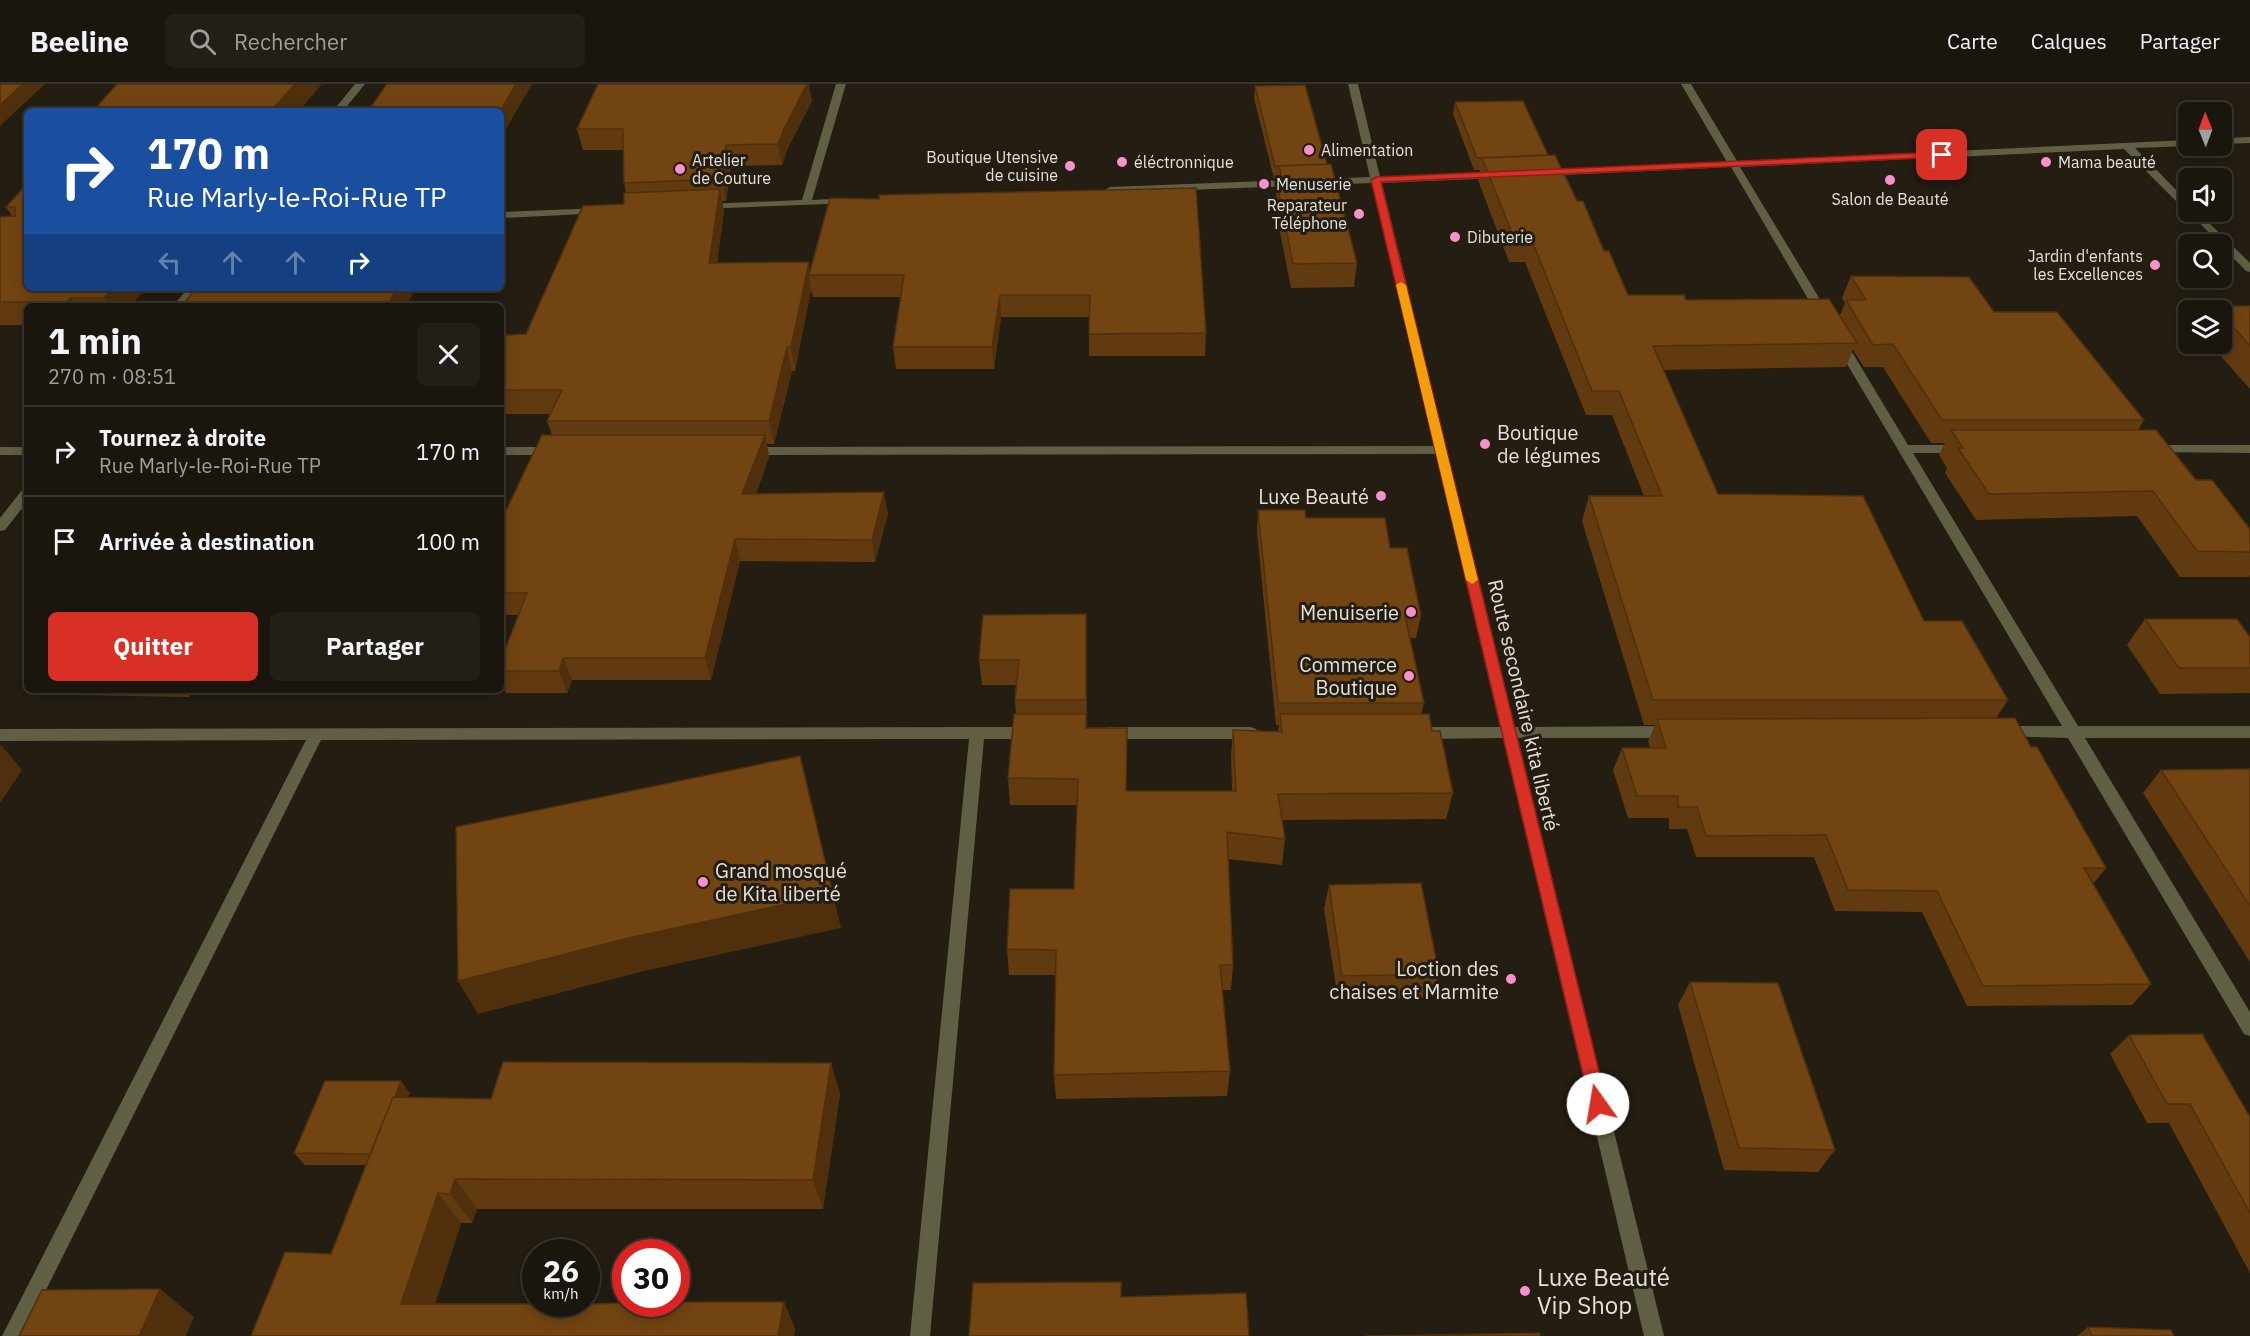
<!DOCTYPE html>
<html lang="fr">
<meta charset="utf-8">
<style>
:root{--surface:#1a160e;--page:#231f17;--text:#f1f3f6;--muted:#9f9f9e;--line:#38352e;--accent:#d93025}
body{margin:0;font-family:"IBM Plex Sans",sans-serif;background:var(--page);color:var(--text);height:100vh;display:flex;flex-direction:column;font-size:22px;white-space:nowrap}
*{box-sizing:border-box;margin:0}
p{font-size:20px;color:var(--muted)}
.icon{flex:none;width:33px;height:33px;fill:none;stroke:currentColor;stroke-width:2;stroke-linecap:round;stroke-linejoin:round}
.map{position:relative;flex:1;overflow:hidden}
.panel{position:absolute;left:24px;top:219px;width:480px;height:390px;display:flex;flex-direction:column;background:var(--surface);border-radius:9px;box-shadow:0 3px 15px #0003,0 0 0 2px var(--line)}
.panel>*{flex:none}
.top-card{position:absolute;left:24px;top:24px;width:480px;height:183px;border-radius:9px;box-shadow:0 3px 15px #0003,0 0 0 2px var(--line);background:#1a4fa0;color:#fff;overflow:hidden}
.needle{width:39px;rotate:359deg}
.controls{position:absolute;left:2178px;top:18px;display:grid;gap:12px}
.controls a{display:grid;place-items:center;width:54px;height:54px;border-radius:9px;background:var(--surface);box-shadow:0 3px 15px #0003,0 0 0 2px var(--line);font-size:30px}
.speed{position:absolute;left:522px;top:1155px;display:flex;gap:12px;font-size:30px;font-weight:700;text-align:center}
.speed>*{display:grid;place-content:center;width:78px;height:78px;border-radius:50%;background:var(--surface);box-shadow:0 3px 15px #0003,0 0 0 2px var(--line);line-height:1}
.speed small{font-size:15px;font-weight:400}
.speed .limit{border:9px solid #d22;background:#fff;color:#111}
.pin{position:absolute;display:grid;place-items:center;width:51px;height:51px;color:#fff;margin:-26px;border-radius:12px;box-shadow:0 3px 9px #0006}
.me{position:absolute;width:66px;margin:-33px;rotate:347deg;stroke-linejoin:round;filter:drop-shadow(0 0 4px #0008)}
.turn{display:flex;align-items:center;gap:21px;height:126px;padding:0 24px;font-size:27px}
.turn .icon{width:78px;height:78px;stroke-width:2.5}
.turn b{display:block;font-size:42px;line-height:51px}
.lanes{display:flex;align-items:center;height:57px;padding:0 24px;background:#0003;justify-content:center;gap:30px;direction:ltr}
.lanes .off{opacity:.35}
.round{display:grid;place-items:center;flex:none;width:63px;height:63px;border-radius:9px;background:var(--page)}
.head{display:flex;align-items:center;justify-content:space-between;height:102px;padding:0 24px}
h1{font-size:36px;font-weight:800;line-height:45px}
.action{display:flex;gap:12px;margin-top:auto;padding:12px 24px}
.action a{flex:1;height:69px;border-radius:9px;background:var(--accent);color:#fff;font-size:24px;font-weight:800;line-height:69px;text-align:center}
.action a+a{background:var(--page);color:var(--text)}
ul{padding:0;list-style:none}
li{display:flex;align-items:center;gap:18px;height:90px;padding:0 24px;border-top:2px solid var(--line)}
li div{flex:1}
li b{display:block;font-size:22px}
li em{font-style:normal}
header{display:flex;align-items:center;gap:36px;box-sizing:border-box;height:84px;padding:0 30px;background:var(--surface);border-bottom:2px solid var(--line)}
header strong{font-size:28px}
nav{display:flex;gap:33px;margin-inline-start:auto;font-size:21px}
.search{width:420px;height:54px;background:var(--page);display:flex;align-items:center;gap:15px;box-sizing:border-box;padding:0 21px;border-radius:9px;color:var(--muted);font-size:22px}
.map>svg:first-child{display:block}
</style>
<header>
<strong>Beeline</strong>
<div class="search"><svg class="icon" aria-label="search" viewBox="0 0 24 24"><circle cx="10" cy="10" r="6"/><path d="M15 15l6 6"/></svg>Rechercher</div>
<nav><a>Carte</a><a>Calques</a><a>Partager</a></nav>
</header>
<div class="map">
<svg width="2250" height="1252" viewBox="0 0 2250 1252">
<rect width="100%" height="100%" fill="#231d12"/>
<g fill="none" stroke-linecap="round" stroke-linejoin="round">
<path fill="#605e43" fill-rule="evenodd" d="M355 0H365L343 27H333Z
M836 0H846L812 116 849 114 853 115V119L701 125V121L705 120 802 116Z
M1348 0H1358L1380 93 1499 88 1504 91 1499 94 1382 99 1515 643 1671 642 1676 644 1679 648 1676 652 1671 654H1518L1664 1252H1644L1503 654 1422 655 1417 653 1414 649 1417 645 1422 643H1500L1436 370 748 371 742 367 748 363 1434 362 1372 99 1110 109 1105 106 1110 103 1370 93Z
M1681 0H1691L1737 77 2188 56V62L2135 64 2188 118V126L2184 125 2124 65 1740 83 1830 232 1824 235 1818 232 1731 83 1544 92 1539 89 1544 86 1727 78Z
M2250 53V59L2222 60V54Z
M600 124 605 127 604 129 501 134V128Z
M2188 127 2198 128 2250 179V188L2246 187Z
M188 204H199L185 222H173Z
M1840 255 1846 258 1908 361H1962L1968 365 1962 369H1913L2078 642H2250V654H2085L2250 928V952L2244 950 2068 654 1999 652 1996 648 1999 644 2004 642H2062L1834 258Z
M2151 361H2250V369L2147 368 2145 365Z
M0 363H27V371H0Z
M501 363H553L559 367 553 371H501Z
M27 405V418L5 446 0 447V434L22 406Z
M977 643H1032L1037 645 1040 649 1037 653 1032 655H984L930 1252H910L969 655 321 656 23 1252H2L306 656 0 657V645Z
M1107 643H1251L1256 645 1259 649 1256 653 1251 655H1107L1102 653 1099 649 1102 645Z"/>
</g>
<path fill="#623a0f" d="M1255 2 1327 80 1357 179 1354 203 1291 204 1275 123 1278 94 1274 95 1254 14Z
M812 17 787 66 782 81 731 82 726 117H722L724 127 717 179 810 186 830 114 1206 249 1205 272H1089V233H1001L994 285H896L893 263 901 213H813L811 206 795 287H792L774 360H767L769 373 756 410 888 430 875 478 740 477 711 596H572L567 609H506L501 598V576L518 531H501V437L552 351 547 337 550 330H501V261L526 250 624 120 626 109 624 99 623 66H583L577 45Z
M1455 18 1548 71 1577 117 1628 211 1840 231 1845 219 1842 214 1851 192 1994 228 2144 336 2138 346 2196 396 2250 445V491L2249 493H2180L2137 432 1976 436 1945 389 1947 384 1939 371 1945 359H1931L1883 283H1864L1853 266 1846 283 1663 286 1718 410 1924 537 2008 616 1996 634 2031 663 2106 784 2093 800 2151 900 2132 921 1967 922 1922 828 1835 827 1814 773H1696L1687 745H1669V734H1628L1613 686 1622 664H1650L1648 657 1655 641H1644L1582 437 1589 412H1644L1612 331H1586L1525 178H1509L1478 96 1480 86H1474L1453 30Z
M27 100V204H146L130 222H27V241H0V133L12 132 6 123Z
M2214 222H2250V305L2210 260H2222V226H2211Z
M1258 426 1306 434 1390 464 1421 532 1416 554H1410L1424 619 1421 630 1432 647 1453 709 1446 735 1282 736 1285 755 1282 781 1228 775 1233 881 1231 906H1222L1230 987 1227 1012 1056 1015 1054 991 1056 891H1009L1007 865 1074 805 1077 721H1010L1008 694 1016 630 1015 616 1016 601H982L979 576 1086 530 1087 644 1126 707H1232L1231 672 1233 646 1278 648 1279 641H1276L1257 448Z
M2145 535 2250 553V609L2160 610 2127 561Z
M79 606H194L189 613 83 611Z
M2250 685V878L2143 709 2161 686Z
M1329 801 1439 890 1432 914 1338 915 1324 825Z
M1690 898 1835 1066 1818 1088 1724 1086 1678 921Z
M2129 951 2250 1033V1189L2169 1039H2147L2110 970Z
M831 979 840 1010 823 1125H477L472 1139H461L435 1220 795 1244 794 1252H251L331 1170 366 1081H305L294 1069 410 1009 408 1013 491 1015Z
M2088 1243 2174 1252H2077Z"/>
<path fill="#50300c" d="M23 0H45L0 42V21Z
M295 0H322L299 27H271Z
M516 0H532L501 54V27H500Z
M807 0H809L812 17 787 66 782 81 778 60 784 45Z
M726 61 731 82 726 117 721 95Z
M720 105 724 127 714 202 709 179Z
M809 178 811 191H809L811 206 795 287 791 263Z
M113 204H146L130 222H109L104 214Z
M397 204H416L406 222H387Z
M1000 211 1001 233 994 285 992 263Z
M71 214 75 222H70L67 218Z
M787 263 792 287 774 360 769 337Z
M765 351 769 373 747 432 742 410Z
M884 408 888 430 875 478 872 456Z
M735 455 740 477 711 596 705 574Z
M1086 530 1087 555V641L1086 616Z
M563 574 572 596 567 609 559 587Z
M185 606H194L189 613Z
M1 661 22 686 0 719V662Z
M800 672 841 844 644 887 478 930 458 897Z
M831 979 840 1010 823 1125 813 1096Z
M401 997 410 1009 381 1082 372 1070Z
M455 1095 477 1125 472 1139 450 1110Z
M438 1109 461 1139 426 1247 401 1220Z
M160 1205 194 1233 186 1252H139Z
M784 1218 795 1244 794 1252H778Z"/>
<path fill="#724411" stroke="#50300c" stroke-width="1.5" d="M0 0H23L0 21Z
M117 0H295L271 27H93Z
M387 0H516L500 27H368Z
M598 0H807L784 45 778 60 726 61 721 95 624 99 623 45H577Z
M1305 1 1327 80 1275 82 1255 2Z
M1523 17 1548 71 1477 74 1455 18Z
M1555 71 1577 117H1583L1604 167H1609L1628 211H1684L1686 216 1829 215 1857 259 1653 262 1718 410 1863 412 1924 537H1962L2008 616H1653L1589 412H1662L1619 307H1592L1531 154H1514L1482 74Z
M1331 80 1357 179 1293 180 1277 100H1283L1279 82Z
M27 100V204H113L104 214H71L67 218H0V133L15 132V123H6Z
M1196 104 1206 249 1089 250 1090 211H1000L992 263H893L904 191H809L830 114 879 115V111Z
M720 105 709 179 809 178 791 263H787L769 337H547L562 306H501V261L506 251 526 250 583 122 624 120V109Z
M1851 192 1969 193 1994 228H2057L2144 336H1942L1893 260 1873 261 1846 216H1866Z
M196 204H397L387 222H182Z
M2214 222H2250V262L2222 230V226H2218Z
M1951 346H2156L2196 396H2212L2250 445V468L2197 467 2153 407 1989 410 1958 364H1963Z
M542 351H765L742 410 884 408 872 456 735 455 705 574H563L559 587H501V576L527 509H501V437Z
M1258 426H1305L1306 434H1385L1390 464H1407L1421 532H1405L1424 619H1278Z
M1086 530V616H1015L1019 576H979L983 531Z
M2145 535H2237L2250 553V584H2179Z
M1014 630H1086V644H1127L1126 707H1236L1233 646 1282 648 1280 630H1429L1432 647H1440L1453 709 1278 710 1285 755 1227 748 1233 881H1220L1230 987 1054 991 1056 866 1007 865 1010 805H1074L1078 695 1008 694Z
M2015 634 2031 663H2037L2106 784H2084L2151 900 1983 902 1937 807 1848 806 1826 751 1706 752 1697 723H1678V712H1637L1622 664H1666L1657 635Z
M800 672 833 810 629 854 458 897 456 743Z
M2250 685V822L2161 686Z
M1421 799 1439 890 1342 892 1329 801Z
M1690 898 1778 899 1835 1066 1739 1064Z
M2202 950 2250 1033V1129L2190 1020H2167L2129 951Z
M503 978 831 979 813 1096 455 1095 450 1110 438 1109 401 1220H586L626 1219V1220H676V1218H784L778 1252H251L285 1168 331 1170 393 1013 491 1015Z
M325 997H401L395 1013H393L370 1070 294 1069Z
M1121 1198V1213L1246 1209 1249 1252H969L973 1199Z
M160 1205 139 1252H19L42 1206Z
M2088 1243 2171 1246 2174 1252H2092Z
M1540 1249V1252H1366Z"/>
<path fill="#d93025" stroke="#8d1f18" stroke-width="1.5" d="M1942 68 1947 71 1945 73 1381 98 1607 1020 1604 1025 1598 1028 1592 1025 1590 1020 1371 96 1376 93Z"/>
<path fill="#f59e0b" d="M1401 198 1406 201 1478 496 1472 500 1466 496 1396 201Z"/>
<g fill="#f890cc" stroke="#231d12" stroke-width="2">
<circle cx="1309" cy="66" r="6"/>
<circle cx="1122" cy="78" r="6"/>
<circle cx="2046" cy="78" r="6"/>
<circle cx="1070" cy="82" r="6"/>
<circle cx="680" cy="85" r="6"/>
<circle cx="1890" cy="96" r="6"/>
<circle cx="1264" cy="100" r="6"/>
<circle cx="1359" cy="130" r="6"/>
<circle cx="1455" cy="153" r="6"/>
<circle cx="2155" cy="181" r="6"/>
<circle cx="1485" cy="360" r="6"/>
<circle cx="1381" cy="412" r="6"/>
<circle cx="1411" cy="528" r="6"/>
<circle cx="1409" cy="592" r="6"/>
<circle cx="703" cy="798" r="6"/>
<circle cx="1511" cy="895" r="6"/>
<circle cx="1525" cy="1207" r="6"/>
</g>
<g text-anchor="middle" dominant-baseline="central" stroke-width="6" stroke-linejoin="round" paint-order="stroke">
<g font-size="16" fill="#e5e1d9" stroke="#231d12" text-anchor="start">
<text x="1321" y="66">Alimentation</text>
<text x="1058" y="73" text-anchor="end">Boutique Utensive<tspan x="1058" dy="18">de cuisine</tspan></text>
<text x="692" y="76">Artelier<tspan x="692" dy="18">de Couture</tspan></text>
<text x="1134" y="78">éléctronnique</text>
<text x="2058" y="78">Mama beauté</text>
<text x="1276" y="100">Menuserie</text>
<text x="1890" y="115" text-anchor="middle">Salon de Beauté</text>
<text x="1347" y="121" text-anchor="end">Reparateur<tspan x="1347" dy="18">Téléphone</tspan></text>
<text x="1467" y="153">Dibuterie</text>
<text x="2143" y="172" text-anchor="end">Jardin d'enfants<tspan x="2143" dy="18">les Excellences</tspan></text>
</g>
<g font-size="20" fill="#e5e1d9" stroke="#231d12" text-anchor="end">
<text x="1497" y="348" text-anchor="start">Boutique<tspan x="1497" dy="23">de légumes</tspan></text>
<text x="1369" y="412">Luxe Beauté</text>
<text x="1399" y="528">Menuiserie</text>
<text x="1397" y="580">Commerce<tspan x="1397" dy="23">Boutique</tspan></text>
<text x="715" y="786" text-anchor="start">Grand mosqué<tspan x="715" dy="23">de Kita liberté</tspan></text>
<text x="1499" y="884">Loction des<tspan x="1499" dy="23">chaises et Marmite</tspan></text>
</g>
<g font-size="20" fill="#e5e1d9" stroke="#231d12">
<text transform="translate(1524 621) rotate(77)">Route secondaire kita liberté</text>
</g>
<g font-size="24" fill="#e5e1d9" stroke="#231d12" text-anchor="start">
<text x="1537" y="1193">Luxe Beauté<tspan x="1537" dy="28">Vip Shop</tspan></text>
</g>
</g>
</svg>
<div class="controls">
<a><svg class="needle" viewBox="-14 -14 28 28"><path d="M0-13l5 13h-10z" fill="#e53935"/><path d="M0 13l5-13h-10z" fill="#9f9f9e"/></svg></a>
<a><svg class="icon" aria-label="sound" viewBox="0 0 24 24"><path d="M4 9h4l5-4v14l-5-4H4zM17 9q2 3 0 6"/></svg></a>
<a><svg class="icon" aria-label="search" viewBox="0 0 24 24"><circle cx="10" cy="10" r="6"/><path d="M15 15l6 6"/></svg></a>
<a><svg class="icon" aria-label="layers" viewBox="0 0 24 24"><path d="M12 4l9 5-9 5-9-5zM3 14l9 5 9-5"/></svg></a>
</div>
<div class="speed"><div>26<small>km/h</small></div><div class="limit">30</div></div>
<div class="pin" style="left:1942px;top:71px;background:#d93025"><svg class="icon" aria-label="arrive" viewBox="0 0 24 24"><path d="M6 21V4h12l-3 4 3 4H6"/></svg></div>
<svg class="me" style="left:1598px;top:1020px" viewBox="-20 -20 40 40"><circle r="19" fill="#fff"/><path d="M0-13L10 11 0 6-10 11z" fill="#d93025"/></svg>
<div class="top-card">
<div class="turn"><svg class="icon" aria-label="right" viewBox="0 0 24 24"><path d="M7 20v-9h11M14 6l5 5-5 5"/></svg><div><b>170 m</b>Rue Marly-le-Roi-Rue TP</div></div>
<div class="lanes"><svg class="icon off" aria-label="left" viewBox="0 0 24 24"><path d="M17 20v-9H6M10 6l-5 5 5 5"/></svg><svg class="icon off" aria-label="ahead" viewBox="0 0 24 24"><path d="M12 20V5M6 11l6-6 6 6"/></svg><svg class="icon off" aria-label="ahead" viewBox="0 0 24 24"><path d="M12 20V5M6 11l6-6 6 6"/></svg><svg class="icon" aria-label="right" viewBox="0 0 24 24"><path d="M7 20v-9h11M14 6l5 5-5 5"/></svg></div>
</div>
<section class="panel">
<div class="head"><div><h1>1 min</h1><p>270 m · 08:51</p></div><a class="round"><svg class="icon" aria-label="close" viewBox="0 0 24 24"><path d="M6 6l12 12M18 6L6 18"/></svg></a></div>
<ul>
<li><svg class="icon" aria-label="right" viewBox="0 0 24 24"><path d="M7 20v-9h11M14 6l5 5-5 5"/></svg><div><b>Tournez à droite</b><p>Rue Marly-le-Roi-Rue TP</p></div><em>170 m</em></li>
<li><svg class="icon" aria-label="arrive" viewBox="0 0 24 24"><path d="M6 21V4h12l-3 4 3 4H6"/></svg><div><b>Arrivée à destination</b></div><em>100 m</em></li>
</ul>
<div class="action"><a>Quitter</a><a>Partager</a></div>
</section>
</div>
